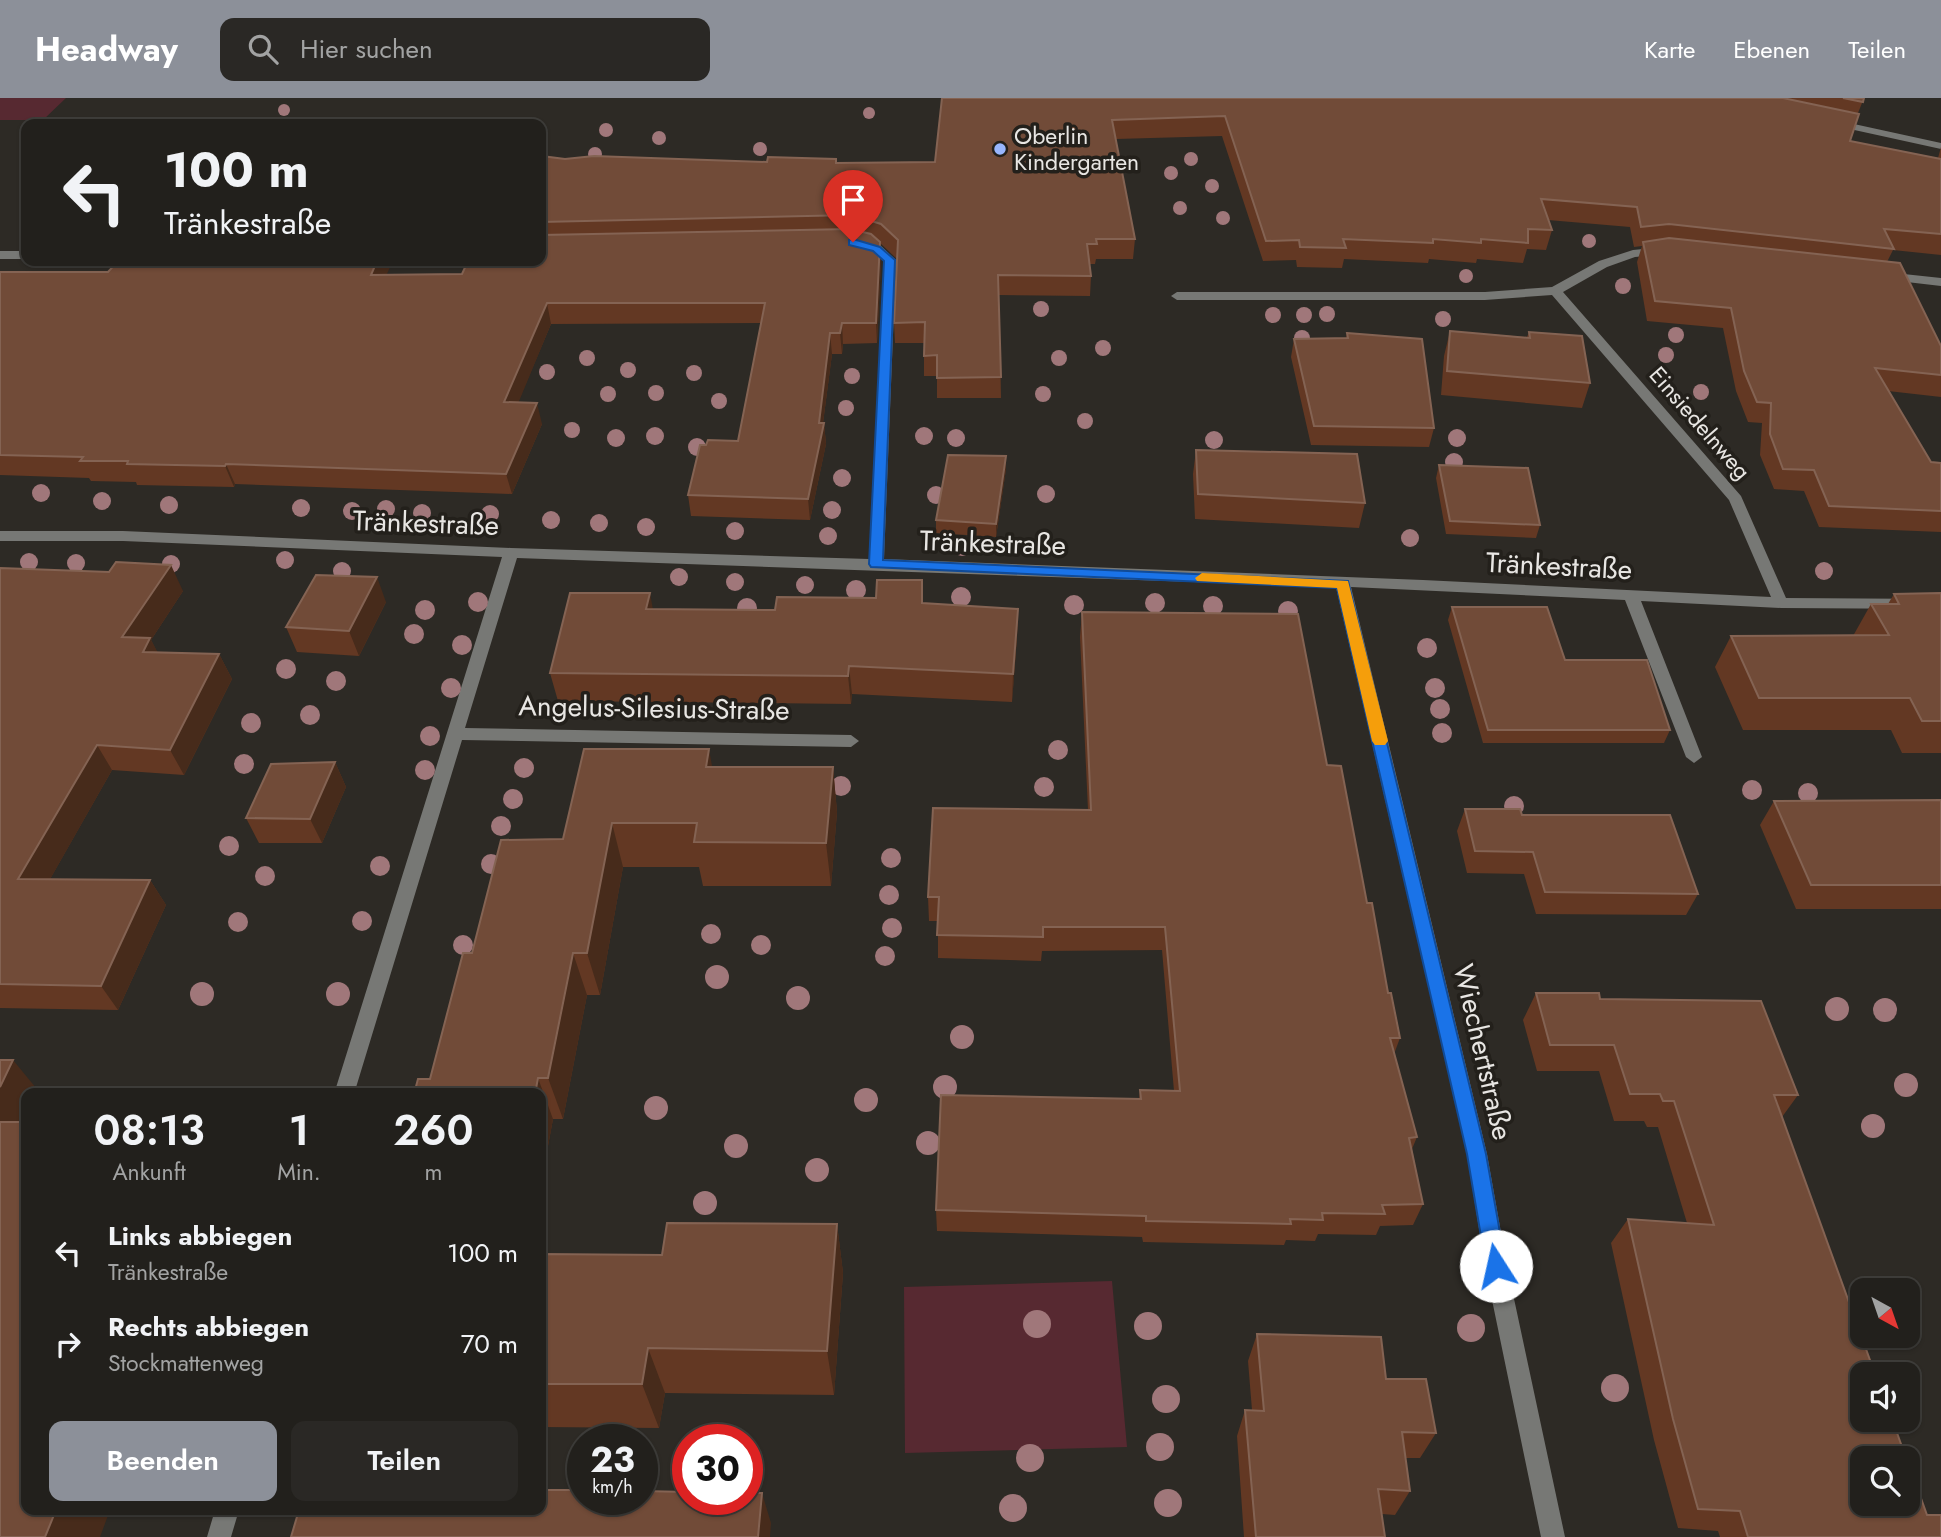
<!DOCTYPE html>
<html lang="de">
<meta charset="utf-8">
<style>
:root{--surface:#22201c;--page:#2a2825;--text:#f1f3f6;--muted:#a2a3a3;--line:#3f3e3b;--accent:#8c9099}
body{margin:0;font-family:Jost,sans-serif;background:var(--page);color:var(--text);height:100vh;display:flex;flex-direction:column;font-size:26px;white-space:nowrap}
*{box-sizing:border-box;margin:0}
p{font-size:23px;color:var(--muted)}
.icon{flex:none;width:38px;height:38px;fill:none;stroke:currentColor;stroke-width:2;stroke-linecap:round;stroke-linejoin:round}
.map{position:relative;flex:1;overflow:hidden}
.side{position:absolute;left:21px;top:990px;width:525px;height:427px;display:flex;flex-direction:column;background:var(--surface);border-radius:14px;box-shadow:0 2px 5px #0004,0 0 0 2px var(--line)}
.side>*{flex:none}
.hud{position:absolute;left:21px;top:21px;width:525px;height:147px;border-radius:14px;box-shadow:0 2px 5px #0004,0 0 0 2px var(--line);background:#22201c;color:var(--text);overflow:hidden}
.needle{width:46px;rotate:140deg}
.tools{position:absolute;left:1850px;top:1180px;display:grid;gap:14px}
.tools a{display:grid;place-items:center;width:70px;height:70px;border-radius:14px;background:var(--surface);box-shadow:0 2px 5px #0004,0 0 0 2px var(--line);font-size:35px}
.speed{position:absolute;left:567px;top:1326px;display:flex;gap:14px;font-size:35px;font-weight:700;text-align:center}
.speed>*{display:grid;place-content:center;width:91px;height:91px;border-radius:50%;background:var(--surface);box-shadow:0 2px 5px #0004,0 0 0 2px var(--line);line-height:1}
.speed small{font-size:18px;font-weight:400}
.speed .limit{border:10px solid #d22;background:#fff;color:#111}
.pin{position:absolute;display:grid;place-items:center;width:60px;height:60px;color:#fff;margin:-72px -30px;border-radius:50% 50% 50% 0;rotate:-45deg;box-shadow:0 0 7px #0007}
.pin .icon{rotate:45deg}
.me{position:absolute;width:77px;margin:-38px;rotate:350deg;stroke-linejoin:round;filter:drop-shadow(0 0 5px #0008)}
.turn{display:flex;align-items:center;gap:24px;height:147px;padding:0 28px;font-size:32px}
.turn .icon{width:91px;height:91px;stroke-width:2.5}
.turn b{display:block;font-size:49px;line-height:60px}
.eta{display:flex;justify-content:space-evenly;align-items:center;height:119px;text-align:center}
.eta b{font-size:42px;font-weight:600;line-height:49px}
.cta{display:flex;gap:14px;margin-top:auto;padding:14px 28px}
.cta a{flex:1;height:80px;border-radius:14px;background:var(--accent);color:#fff;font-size:28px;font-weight:600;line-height:80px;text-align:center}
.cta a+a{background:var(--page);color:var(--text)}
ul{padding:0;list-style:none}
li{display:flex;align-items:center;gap:21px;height:91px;padding:0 28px}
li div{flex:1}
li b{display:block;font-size:26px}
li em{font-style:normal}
header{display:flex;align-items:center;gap:42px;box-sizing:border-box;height:98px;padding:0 35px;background:var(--accent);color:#fff}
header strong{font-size:33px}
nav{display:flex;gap:38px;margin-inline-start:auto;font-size:24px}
.search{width:490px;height:63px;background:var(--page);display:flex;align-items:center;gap:18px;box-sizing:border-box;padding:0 24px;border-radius:14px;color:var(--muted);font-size:26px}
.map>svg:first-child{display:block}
</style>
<header>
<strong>Headway</strong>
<div class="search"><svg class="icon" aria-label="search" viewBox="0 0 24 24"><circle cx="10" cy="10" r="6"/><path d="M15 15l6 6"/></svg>Hier suchen</div>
<nav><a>Karte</a><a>Ebenen</a><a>Teilen</a></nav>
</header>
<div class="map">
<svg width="1941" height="1439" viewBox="0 0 1941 1439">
<rect width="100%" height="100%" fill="#2d2a25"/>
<path fill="#572931" d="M0 0H66L43 22H0Z
M1112 1183 1127 1349 905 1355 904 1189Z"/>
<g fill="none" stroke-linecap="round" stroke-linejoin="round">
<path fill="#777875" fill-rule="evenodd" d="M1831 21 1941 45V51L1827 26 1826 24Z
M859 142 881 148 896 162 884 461 1423 482 1771 499 1729 402 1552 197 1485 202H1177L1171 198 1177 194H1485L1552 189 1599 163 1633 152 1663 149 1667 150V156L1635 159 1607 169 1563 194 1741 398 1786 500 1941 501V511L1781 510 1641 503 1702 659 1694 665 1686 659 1625 502 1351 489 1487 1056 1507 1168 1565 1439H1541L1485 1168 1467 1056 1336 489 517 460 465 630 851 637 859 643 851 649 462 642 354 996H334L502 459 123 443H0V433H123L511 450 869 461 884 163 873 154 855 149V143Z
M0 153H26V161H0Z
M1885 174 1941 180V188L1881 181 1879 178Z
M215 1412H239L231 1439H207Z"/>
</g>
<g fill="#a0777a">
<circle cx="284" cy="12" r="6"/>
<circle cx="869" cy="15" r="6"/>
<circle cx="606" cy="32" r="7"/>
<circle cx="659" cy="40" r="7"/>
<circle cx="760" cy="51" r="7"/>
<circle cx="595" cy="56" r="7"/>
<circle cx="1191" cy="61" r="7"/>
<circle cx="1171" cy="75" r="7"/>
<circle cx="1212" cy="88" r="7"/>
<circle cx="1180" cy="110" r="7"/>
<circle cx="1223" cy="120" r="7"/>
<circle cx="1589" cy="143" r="7"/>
<circle cx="1466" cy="178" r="7"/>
<circle cx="1623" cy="188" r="8"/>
<circle cx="1041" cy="211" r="8"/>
<circle cx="1327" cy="216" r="8"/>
<circle cx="1273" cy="217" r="8"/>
<circle cx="1304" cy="217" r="8"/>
<circle cx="1443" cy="221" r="8"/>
<circle cx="1676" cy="237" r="8"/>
<circle cx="1302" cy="240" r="8"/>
<circle cx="1103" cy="250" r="8"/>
<circle cx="1666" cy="257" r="8"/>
<circle cx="587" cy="260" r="8"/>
<circle cx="1059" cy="260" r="8"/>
<circle cx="628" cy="272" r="8"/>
<circle cx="547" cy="274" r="8"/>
<circle cx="694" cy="275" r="8"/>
<circle cx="852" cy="278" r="8"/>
<circle cx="1701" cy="294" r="8"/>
<circle cx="656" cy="295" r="8"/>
<circle cx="608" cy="296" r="8"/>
<circle cx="1043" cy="296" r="8"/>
<circle cx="719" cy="303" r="8"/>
<circle cx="846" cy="310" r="8"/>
<circle cx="1085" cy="323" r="8"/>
<circle cx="572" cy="332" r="8"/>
<circle cx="655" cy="338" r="9"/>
<circle cx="924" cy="338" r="9"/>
<circle cx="616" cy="340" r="9"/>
<circle cx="956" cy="340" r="9"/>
<circle cx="1457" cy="340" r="9"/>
<circle cx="1214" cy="342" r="9"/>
<circle cx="697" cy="349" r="9"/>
<circle cx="1454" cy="364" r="9"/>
<circle cx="842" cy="380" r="9"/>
<circle cx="41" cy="395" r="9"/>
<circle cx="1046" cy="396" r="9"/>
<circle cx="936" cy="397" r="9"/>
<circle cx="102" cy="403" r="9"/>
<circle cx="169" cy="407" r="9"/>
<circle cx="301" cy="410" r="9"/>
<circle cx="386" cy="411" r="9"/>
<circle cx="832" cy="412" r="9"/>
<circle cx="352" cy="413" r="9"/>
<circle cx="422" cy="415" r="9"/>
<circle cx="490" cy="416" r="9"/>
<circle cx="551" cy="422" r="9"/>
<circle cx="599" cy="425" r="9"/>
<circle cx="646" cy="429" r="9"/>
<circle cx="735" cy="433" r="9"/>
<circle cx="828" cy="438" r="9"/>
<circle cx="1410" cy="440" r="9"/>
<circle cx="962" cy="449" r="9"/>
<circle cx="285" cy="462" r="9"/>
<circle cx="29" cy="464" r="9"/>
<circle cx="76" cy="465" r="9"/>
<circle cx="171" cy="466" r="9"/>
<circle cx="342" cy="473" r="9"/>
<circle cx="1824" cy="473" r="9"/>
<circle cx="679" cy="479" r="9"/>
<circle cx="735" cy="484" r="9"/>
<circle cx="805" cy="487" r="9"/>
<circle cx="856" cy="492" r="10"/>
<circle cx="961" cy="499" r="10"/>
<circle cx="478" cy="504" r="10"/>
<circle cx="1155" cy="505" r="10"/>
<circle cx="1074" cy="507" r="10"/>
<circle cx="1213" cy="508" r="10"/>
<circle cx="747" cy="510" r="10"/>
<circle cx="425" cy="512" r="10"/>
<circle cx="1288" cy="513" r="10"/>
<circle cx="414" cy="536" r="10"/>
<circle cx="462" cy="547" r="10"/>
<circle cx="1427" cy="550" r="10"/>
<circle cx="286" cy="571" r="10"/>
<circle cx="336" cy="583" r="10"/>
<circle cx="451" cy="590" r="10"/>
<circle cx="1435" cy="590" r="10"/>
<circle cx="1440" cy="611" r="10"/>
<circle cx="310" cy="617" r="10"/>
<circle cx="251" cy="625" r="10"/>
<circle cx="1442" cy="635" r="10"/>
<circle cx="430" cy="638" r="10"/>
<circle cx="1058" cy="652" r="10"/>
<circle cx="244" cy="666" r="10"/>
<circle cx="524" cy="670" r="10"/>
<circle cx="425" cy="672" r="10"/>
<circle cx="841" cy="688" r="10"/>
<circle cx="1044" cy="689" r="10"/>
<circle cx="1752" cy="692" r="10"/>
<circle cx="1808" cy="695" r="10"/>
<circle cx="513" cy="701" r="10"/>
<circle cx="1514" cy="708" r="10"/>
<circle cx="501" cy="728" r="10"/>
<circle cx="229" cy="748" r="10"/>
<circle cx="891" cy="760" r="10"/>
<circle cx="491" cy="766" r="10"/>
<circle cx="380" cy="768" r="10"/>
<circle cx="265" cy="778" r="10"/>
<circle cx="889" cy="797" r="10"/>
<circle cx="362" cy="823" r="10"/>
<circle cx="238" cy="824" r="10"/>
<circle cx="892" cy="830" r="10"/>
<circle cx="711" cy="836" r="10"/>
<circle cx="463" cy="847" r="10"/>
<circle cx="761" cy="847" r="10"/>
<circle cx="885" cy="858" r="10"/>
<circle cx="717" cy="879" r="12"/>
<circle cx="202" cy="896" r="12"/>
<circle cx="338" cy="896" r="12"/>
<circle cx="798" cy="900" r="12"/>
<circle cx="1837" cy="911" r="12"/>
<circle cx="1885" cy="912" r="12"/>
<circle cx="962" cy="939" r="12"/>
<circle cx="1906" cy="987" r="12"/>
<circle cx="945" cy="989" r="12"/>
<circle cx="866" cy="1002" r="12"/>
<circle cx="656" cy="1010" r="12"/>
<circle cx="1873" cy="1028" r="12"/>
<circle cx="928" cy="1045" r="12"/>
<circle cx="736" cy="1048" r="12"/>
<circle cx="817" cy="1072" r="12"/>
<circle cx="705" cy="1105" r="12"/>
<circle cx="1037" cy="1226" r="14"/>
<circle cx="1148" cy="1228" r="14"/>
<circle cx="1471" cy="1230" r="14"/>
<circle cx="1615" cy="1290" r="14"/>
<circle cx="1166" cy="1301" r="14"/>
<circle cx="1160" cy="1349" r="14"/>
<circle cx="1030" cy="1360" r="14"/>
<circle cx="1168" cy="1405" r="14"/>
<circle cx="1013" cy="1410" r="14"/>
</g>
<path fill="#633823" d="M942 0H1864L1858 15 1850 43 1938 60 1941 49V157L1893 152 1887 164 1941 248V299L1888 293 1931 364 1941 365V434L1819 429 1804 393 1774 391 1760 357 1762 325 1748 324 1736 293 1723 230 1647 223 1637 164 1642 148 1634 149 1630 129 1548 122 1552 132 1546 152 1527 151 1523 165 1477 161 1476 165 1429 161 1428 165 1344 161 1342 170 1297 169 1296 162 1263 163 1222 38 1116 41 1135 141 1133 161H1096L1095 166H1089L1091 178 1090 198 999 197 1001 300H937V278H924V245H895L894 225 897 161 880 145 881 164 877 245 843 246 842 256H832L823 325H824L826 346 810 422 691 418 688 397 706 347 738 343 761 225 551 226 518 304 542 326 512 396 235 386 234 389 137 387 136 384 91 383 89 380 0 377V174L386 176H462L541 163V58L565 61 836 65 935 64Z
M1450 233 1527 239 1529 234 1590 285 1582 310 1441 297 1444 258Z
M1347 235 1434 330 1429 349 1311 347 1291 259 1294 241 1346 240Z
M1196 352 1365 405 1359 430 1195 421 1193 376Z
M1439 367 1540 427 1536 440 1446 436 1436 380Z
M1006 371 996 439 936 435V422Z
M0 470 183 493 151 542 157 554 219 556 232 581 184 677 112 672 50 781 150 782 166 807 118 912 0 910Z
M1941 495V655H1902L1891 632H1743L1715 569 1731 538H1853L1871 506H1888L1894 496Z
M386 504 359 558 297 554 286 529Z
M923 505 1018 511 1017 539 1012 604 852 596 851 606 558 603 550 575 653 511 775 512Z
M1452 509 1565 562 1670 632 1664 645H1483L1448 522Z
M1082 514 1327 667 1367 805 1400 940 1394 956 1417 1039 1412 1051 1423 1106 1413 1127 1380 1128 1376 1137 1318 1136 1315 1143 1286 1142 1284 1147 1143 1144 1142 1139 937 1133 936 1112 1139 1001 1140 992 1174 993 1162 852 1042 853 1041 863 938 860V823H929L928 799 1088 712 1080 539Z
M335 664 346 689 322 745H259L246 720Z
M712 669H833L837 714 831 788H703L699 769H623L600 897H587L563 1021H553L541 1086V996L430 981 472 855 563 741Z
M1941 702V811H1796L1760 727 1774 703Z
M1465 711 1522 717 1698 796 1686 817 1536 816 1524 776 1467 775 1457 733Z
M1536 895 1600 901 1798 997 1782 1019 1927 1417 1941 1439H1720L1718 1433 1678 1430 1654 1342 1611 1145 1628 1121 1687 1125 1658 1029H1647L1644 1023H1614L1599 973H1537L1523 922Z
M837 1126 843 1175 834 1297 665 1295 659 1330 541 1329V1156L662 1157Z
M1257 1236 1386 1281 1436 1335 1420 1360H1405L1410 1393 1395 1417 1382 1416 1385 1439H1244L1237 1338 1245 1312H1252L1248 1263Z"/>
<path fill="#472b1b" d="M880 144 881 164 877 245 876 225Z
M377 163H393L377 197 371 177Z
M547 205 551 226 510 325 504 304Z
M842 225 843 246 842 256 840 235Z
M830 235 832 256 821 340 824 325 826 346 810 422 808 401Z
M537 305 542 326 512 396 506 376Z
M1006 358V371L996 439V426Z
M226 366 235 386 234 389 225 368Z
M171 467 183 493 151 542 164 566 157 580 122 539Z
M377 479 386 504 359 558 349 533Z
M650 495 655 523 646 511Z
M1018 511 1017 539 1012 604 1013 576Z
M219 556 232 581 184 677 170 652Z
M849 568 852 596 851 606 848 578Z
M97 647 112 672 36 806 18 781Z
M709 651 717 696 706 669Z
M335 664 346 689 322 745 310 721Z
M833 669 837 714 831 788 826 745Z
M612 725 623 769 600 897 587 855Z
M150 782 166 807 118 912 101 888Z
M573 855 587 897 563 1021 548 980Z
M13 962 41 996H26V1057L0 1043V989Z
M538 980 553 1021 541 1086V996H535Z
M837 1126 843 1175 834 1297 827 1253Z
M648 1250 665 1295 659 1330 642 1286Z
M762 1395 771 1425 770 1439H758Z
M56 1412H110L100 1439H45Z"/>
<path fill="#714b38" stroke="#846353" stroke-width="2" d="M942 0H1783L1859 16 1850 43 1941 61V136L1884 131 1894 151 1669 126 1641 129 1637 109 1541 101 1552 132 1528 131V145L1481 141V145L1433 141V145L1343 141 1346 150 1300 149 1299 142 1266 143 1225 18 1112 22 1135 141H1096L1097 146H1087L1091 178 998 177 1001 279 937 280V257L924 258 925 224 894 225 898 142 881 126 852 117 541 124V58L565 61 594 58 767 64 768 59 836 61V65L935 64Z
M1843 0H1864L1863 4Z
M850 131 871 136 880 144 876 225H842L840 235H830L819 325H824L808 401 688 397 700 347H706L708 342 738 343 765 205H547L504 304 537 305 506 376 226 366 225 368 127 366 128 363H80L83 359 0 357V174H108L118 163H377L371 177 462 176 468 163H541V137Z
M1669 140 1900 165 1941 248V277L1875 270 1931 364 1941 365V413L1829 408 1814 372 1783 371 1770 336 1771 305 1757 304 1744 273 1731 210 1655 203 1643 144Z
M1450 233 1530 240 1529 234 1582 238 1590 285 1447 273Z
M1347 235 1422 241 1434 330 1314 328 1294 241 1348 240Z
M1196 352 1357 356 1365 405 1198 396Z
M948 357 1006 358 996 426 936 422Z
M1439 367 1528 370 1540 427 1450 423Z
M116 464 171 467 122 539 150 540 143 554 219 556 170 652 97 647 18 781 150 782 101 888 0 886V470L109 474Z
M316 477 377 479 349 533 286 529Z
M877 482H922V505L1018 511 1013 576 849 568 848 578 550 575 570 495H650L646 511 775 512 777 499 876 500Z
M1941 495V623H1922L1910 600H1759L1731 538 1889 537 1871 506H1899L1894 496Z
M1452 509H1547L1565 562H1647L1670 632H1488Z
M1082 514 1298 516 1327 667 1341 668 1367 805H1372L1388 895H1391L1400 940H1390L1417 1039 1409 1040 1423 1106 1382 1107 1385 1116 1322 1115 1323 1122 1290 1121 1291 1126 1146 1123V1118L936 1112 941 997 1141 1001 1140 992 1180 993 1165 829H1043V839L937 837 939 799H928L933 710 1091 712Z
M584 651H709L706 669H833L826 745 694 744 697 725H612L587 855H573L548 980H538L535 996H414L418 981H430L463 855H472L501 742 563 741Z
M335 664 310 721 246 720 271 666Z
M1941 702V787H1811L1774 703Z
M1465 711H1520L1522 717H1670L1698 796 1545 794 1533 754 1475 753Z
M1536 895H1599L1600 901 1761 903 1798 997H1774L1875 1276H1862V1321H1892L1906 1360H1862V1405H1908V1364L1927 1417H1941V1439H1748L1740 1413 1698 1411 1673 1321 1628 1121 1714 1127 1674 1003H1663L1660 996H1630L1614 947H1550Z
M0 962H13L0 989Z
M0 1024H26V1412H56L45 1439H0Z
M667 1125 837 1126 827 1253 648 1250 642 1286H541V1156L662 1157Z
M1257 1236 1381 1239 1386 1281H1426L1436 1335 1402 1334 1410 1393 1378 1391 1385 1439H1256L1245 1312 1264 1313Z
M541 1392H583V1402H642V1393L688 1394V1402H747V1395H762L758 1439H291L299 1412H541Z"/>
<path fill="#1a73e8" stroke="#114b97" stroke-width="2" d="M853 141 880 149 895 162 883 462 1348 483 1486 1056 1506 1168 1503 1174 1496 1177 1489 1174 1486 1168 1467 1056 1337 490 871 469 869 466 884 163 873 153 849 147V142Z"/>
<path fill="#f59e0b" d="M1202 475 1348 483 1388 643 1385 647H1375L1372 643 1337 490 1197 483 1195 480Z"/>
<circle fill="#98b6fd" stroke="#23201b" stroke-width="2.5" cx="1000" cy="51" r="7"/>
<g text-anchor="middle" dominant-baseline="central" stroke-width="7" stroke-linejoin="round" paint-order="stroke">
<g font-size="23" fill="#e8e6e3" stroke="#23201b" text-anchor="start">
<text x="1014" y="38">Oberlin<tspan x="1014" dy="26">Kindergarten</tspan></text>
</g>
<g font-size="23" fill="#e8e6e3" stroke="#23201b">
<text transform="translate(1700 325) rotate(49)">Einsiedelnweg</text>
</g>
<g font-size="28" fill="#e8e6e3" stroke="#23201b">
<text transform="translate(426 425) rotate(2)">Tränkestraße</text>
<text transform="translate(993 445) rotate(2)">Tränkestraße</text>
<text transform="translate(1559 468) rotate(3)">Tränkestraße</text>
<text transform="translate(654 610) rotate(1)">Angelus-Silesius-Straße</text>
<text transform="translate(1483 954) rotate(77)">Wiechertstraße</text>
</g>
</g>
</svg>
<div class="tools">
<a><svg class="needle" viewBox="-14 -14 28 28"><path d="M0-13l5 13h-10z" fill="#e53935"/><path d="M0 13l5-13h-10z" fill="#a2a3a3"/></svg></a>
<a><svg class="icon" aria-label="sound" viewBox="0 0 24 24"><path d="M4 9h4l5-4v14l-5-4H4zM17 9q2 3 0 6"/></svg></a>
<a><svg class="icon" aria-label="search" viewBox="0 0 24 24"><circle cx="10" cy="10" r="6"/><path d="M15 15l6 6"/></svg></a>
</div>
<div class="speed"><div>23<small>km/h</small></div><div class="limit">30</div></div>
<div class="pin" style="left:853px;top:144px;background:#d93025"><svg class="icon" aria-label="arrive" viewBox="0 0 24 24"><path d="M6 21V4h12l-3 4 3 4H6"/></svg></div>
<svg class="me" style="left:1496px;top:1168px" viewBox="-20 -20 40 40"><circle r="19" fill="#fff"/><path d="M0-13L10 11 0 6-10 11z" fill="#1a73e8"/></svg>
<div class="hud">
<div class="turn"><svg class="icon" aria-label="left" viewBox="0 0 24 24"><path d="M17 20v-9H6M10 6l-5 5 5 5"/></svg><div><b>100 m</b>Tränkestraße</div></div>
</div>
<section class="side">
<div class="eta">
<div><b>08:13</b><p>Ankunft</p></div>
<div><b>1</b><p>Min.</p></div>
<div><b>260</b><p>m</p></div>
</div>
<ul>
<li><svg class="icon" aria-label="left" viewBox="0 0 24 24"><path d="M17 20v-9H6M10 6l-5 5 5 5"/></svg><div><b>Links abbiegen</b><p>Tränkestraße</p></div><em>100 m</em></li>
<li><svg class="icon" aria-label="right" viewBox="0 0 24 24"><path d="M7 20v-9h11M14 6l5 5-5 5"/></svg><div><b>Rechts abbiegen</b><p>Stockmattenweg</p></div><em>70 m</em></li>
</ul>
<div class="cta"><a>Beenden</a><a>Teilen</a></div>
</section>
</div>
